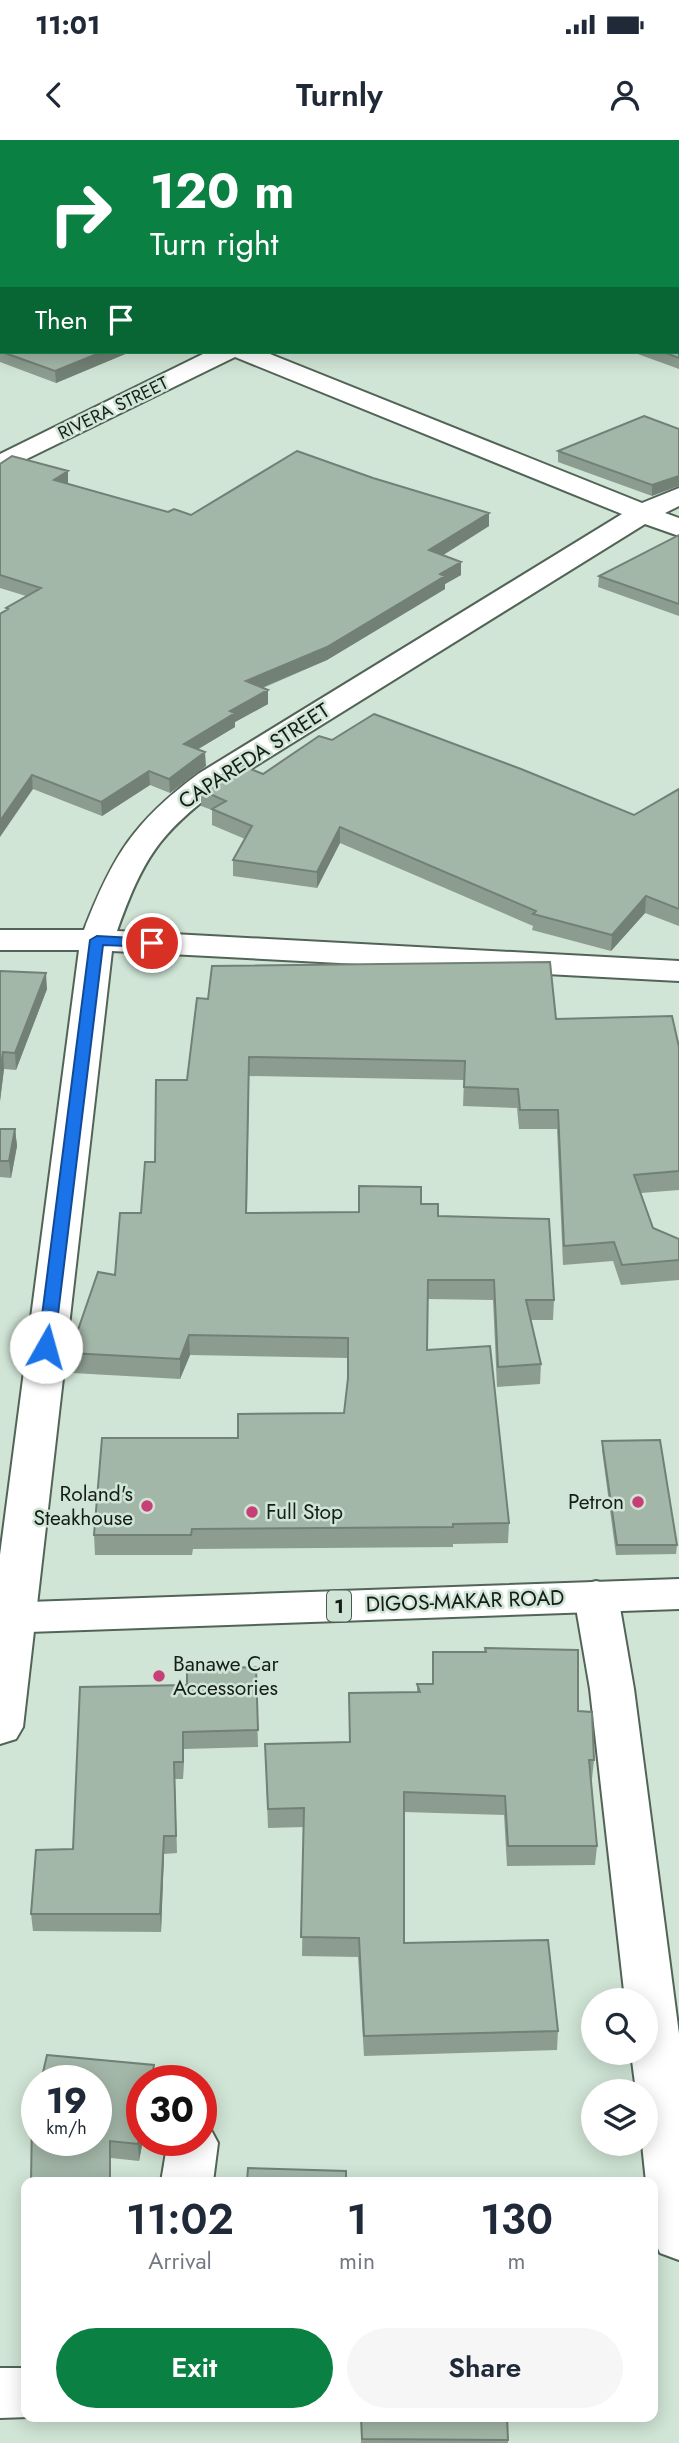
<!DOCTYPE html>
<style>
:root{--surface:#fff;--page:#f6f6f7;--text:#1f2937;--muted:#747a83;--accent:#0b8043}
body{margin:0;font-family:Jost,sans-serif;background:var(--page);color:var(--text);height:100vh;display:flex;flex-direction:column;font-size:26px;white-space:nowrap}
*{box-sizing:border-box;margin:0}
p{font-size:23px;color:var(--muted)}
.icon{flex:none;width:38px;height:38px;fill:none;stroke:currentColor;stroke-width:2;stroke-linecap:round;stroke-linejoin:round}
.map{position:relative;flex:1;overflow:hidden}
.details{position:absolute;left:21px;top:2037px;width:637px;height:245px;display:flex;flex-direction:column;background:var(--surface);border-radius:14px;box-shadow:0 4px 18px #0003}
.details>*{flex:none}
.guide{position:absolute;left:0px;top:0px;width:679px;height:214px;box-shadow:0 4px 18px #0003;background:#0b8043;color:#fff;overflow:hidden}
.buttons{position:absolute;left:581px;top:1848px;display:grid;gap:14px}
.buttons a{display:grid;place-items:center;width:77px;height:77px;border-radius:50%;background:var(--surface);box-shadow:0 4px 18px #0003;font-size:35px}
.speed{position:absolute;left:21px;top:1925px;display:flex;gap:14px;font-size:35px;font-weight:700;text-align:center}
.speed>*{display:grid;place-content:center;width:91px;height:91px;border-radius:50%;background:var(--surface);box-shadow:0 4px 18px #0003;line-height:1}
.speed small{font-size:18px;font-weight:400}
.speed .limit{border:10px solid #d22;background:#fff;color:#111}
.pin{position:absolute;display:grid;place-items:center;width:60px;height:60px;color:#fff;margin:-30px;border:4px solid #fff;border-radius:50%;box-shadow:0 2px 7px #0007}
.me{position:absolute;width:77px;margin:-38px;rotate:7deg;stroke-linejoin:round;filter:drop-shadow(0 0 5px #0008)}
.turn{display:flex;align-items:center;gap:24px;height:147px;padding:0 35px;font-size:32px}
.turn .icon{width:91px;height:91px;stroke-width:2.5}
.turn b{display:block;font-size:49px;line-height:60px}
.then{display:flex;align-items:center;height:66px;padding:0 35px;background:#0003;gap:14px;font-size:26px}
.eta{display:flex;justify-content:space-evenly;align-items:center;height:119px;text-align:center}
.eta b{font-size:42px;font-weight:600;line-height:49px}
.cta{display:flex;gap:14px;margin-top:auto;padding:14px 35px}
.cta a{flex:1;height:80px;border-radius:42px;background:var(--accent);color:#fff;font-size:28px;font-weight:600;line-height:80px;text-align:center}
.cta a+a{background:var(--page);color:var(--text)}
.status{display:flex;justify-content:space-between;align-items:center;height:49px;padding:0 35px;background:var(--surface);direction:ltr}
.status svg{height:19px;fill:currentColor}
header{display:flex;justify-content:space-between;align-items:center;height:91px;padding:0 35px;background:var(--surface);font-size:32px;font-weight:600}
.map>svg:first-child{display:block}
</style>
<div class="status"><b>11:01</b><svg viewBox="0 0 49 12"><path d="M0 12V9h3v3zM5 12V6h3v6zM10 12V3h3v9zM15 12V0h3v12zM26 1h20v11H26zM47 4h2v5h-2z"/></svg></div>
<header><svg class="icon" aria-label="back" viewBox="0 0 24 24"><path d="M15 5l-7 7 7 7"/></svg>Turnly<svg class="icon" aria-label="person" viewBox="0 0 24 24"><circle cx="12" cy="8" r="4"/><path d="M4 21q1-7 8-7t8 7"/></svg></header>
<div class="map">
<svg width="679" height="2303" viewBox="0 0 679 2303">
<rect width="100%" height="100%" fill="#d0e5d6"/>
<g fill="none" stroke-linecap="round" stroke-linejoin="round">
<g stroke="#526457" stroke-width="4">
<path id="street" d="M677 19H679L677 32Z
M2 51V65L0 66V52Z
M0 106H2V120H0Z
M207 212H265L642 363 679 348V366L665 373 679 378V396L645 384 220 648C158 694 143 719 117 791L679 821V841L112 811 23 1587 16 1599 0 1604V1415L79 810H0V790H84C113 715 134 682 198 634L622 374 235 217 0 332V314Z
M596 1441 611 1445 618 1456 634 1549 679 1894V2120L660 2113 653 2097V2042H646L642 2004H646V1951H636L631 1913H646V1860H625L590 1549 574 1456 581 1445Z
M201 1985 210 1988 218 2003 213 2042H161L168 2000H201Z
M0 2228H26V2277H29L0 2278Z"/>
</g>
<g stroke="#526457" stroke-width="4">
<path id="secondary" d="M621 0H647L648 2H623Z
M677 7H679V20H677Z"/>
</g>
<g stroke="#526457" stroke-width="4">
<path id="primary" d="M679 1439V1469L0 1493V1463Z"/>
</g>
<use href="#street" fill="#fff" fill-rule="evenodd"/>
<use href="#secondary" fill="#fff" fill-rule="evenodd"/>
<use href="#primary" fill="#fff" fill-rule="evenodd"/>
</g>
<path fill="#8c9d90" d="M0 0 2 2V42H0Z
M679 71V229L635 213V212H677Z
M0 148 2 212H130L56 243 0 222Z
M679 289 652 356 558 322V311Z
M0 324 168 372 191 375 489 386 443 415 461 422V435L445 444V449L327 520 263 548 268 564 235 582V587L198 609 206 626 170 653 150 645 102 676 33 649 6 468 26 456 0 448Z
M679 395V476L598 447 599 436Z
M332 600 634 675 679 649V786L645 773 611 811 532 790 533 786 340 703 317 748 233 736V720L245 699 212 685V670L201 666V650L263 634Z
M0 831 47 849 16 930 4 929 0 961Z
M197 858 556 879 679 907V1050L641 1053 653 1088 679 1099V1140L621 1145 613 1121 563 1125 557 989H519L517 968 463 966 464 940 249 936 247 1073 359 1072 421 1064 554 1160 553 1180H531L541 1224 540 1244 497 1247 493 1160 428 1159 427 1210 509 1383 508 1403 453 1404V1407L193 1409 192 1415H95L94 1395 238 1298 344 1273 348 1241V1218L190 1215 180 1239 72 1233 70 1213 115 1135 141 1073 155 1022 187 940Z
M0 989H15L17 1006 11 1038 0 1037Z
M602 1301 677 1405 676 1414 616 1415 602 1310Z
M485 1508 578 1571 594 1620 592 1639H591L597 1706 595 1725 507 1726 504 1675 404 1672V1803L558 1891 557 1910 364 1916 358 1817 302 1816 304 1687 268 1688 265 1604 350 1602 417 1552V1544H433V1512H484Z
M256 1527 258 1607 184 1609 183 1639H175L177 1713 164 1714 161 1792 33 1791 31 1774 187 1545Z
M32 1979 143 2000 139 2021 111 2018Z
M361 2277H507L508 2303H361Z"/>
<path fill="#728076" d="M494 0H522L517 2H490Z
M102 212H130L56 243 55 231Z
M68 331V344L54 340Z
M679 336V346L652 356V345Z
M489 373V386L429 424V410Z
M461 422V435L445 444V449L327 520 246 554V541Z
M268 550V564L235 582V587L185 617 184 604 230 571Z
M205 612 206 626 170 653 169 639Z
M149 631 150 645 102 676 101 662Z
M32 635 33 649 0 697V681Z
M340 687V703L317 748V732Z
M646 756 645 773 611 811 612 795Z
M46 833 47 849 16 930 15 913Z
M3 912 4 929 0 961V934Z
M249 917V936L246 1092V1073Z
M15 989 17 1006 11 1038 9 1021Z
M189 1195 190 1215 180 1239V1219Z
M183 1592 184 1609 183 1639Z
M164 1696V1714L161 1792 160 1774Z
M154 1925 155 1941H151Z
M142 1984V2000H143L139 2021 138 2004Z
M110 2001 111 2018V2042H110Z"/>
<path fill="#a3b7a8" stroke="#728076" stroke-width="2" d="M0 0H494L490 2H2V32H0Z
M677 71H679V218L663 212H677Z
M0 148 2 149V212L0 211Z
M2 212H102L55 231Z
M644 276 679 289V336L652 345 558 311Z
M297 311 373 338 489 373 429 410 461 422 440 434 445 436 327 507 246 541 268 550 230 571 235 573 184 604 205 612 169 639 149 631 101 662 32 635 0 681V474L8 469 6 468 41 448 0 435V324L12 316 68 331 54 340 168 372 174 369 191 375Z
M679 395V464L599 436Z
M374 574 521 629 634 675 679 649V769L646 756 612 795 533 774 536 771 340 687 317 732 233 720 252 686 212 669 226 661 201 650 238 624 263 634 319 596 332 600Z
M550 822 556 879 672 876 679 907V1031L634 1035 653 1088 679 1099V1120L622 1125 614 1102 564 1106 558 970H520L518 949 464 947 465 921 249 917 246 1073 359 1072V1046L421 1047V1064H438V1076L549 1079 554 1160H526L541 1224 498 1227 494 1140H428L427 1210 490 1206 509 1383 453 1384V1387L192 1389 191 1395H94L102 1298H238V1274L344 1273 348 1238V1198L189 1195 180 1219 70 1213 98 1132 115 1135 120 1073H141L145 1022H155L156 940H187L197 858 208 859 212 826Z
M0 831 46 833 15 913 3 912 0 934Z
M0 989H15L9 1021H0Z
M660 1300 677 1405H617L602 1301Z
M485 1508 578 1510V1571L592 1572 594 1620H589L597 1706H508L505 1656 404 1652V1803L548 1800 558 1891 364 1896 359 1798 301 1797 304 1668 268 1669 265 1604 350 1602 349 1553 420 1552 417 1544H433V1512H486Z
M256 1527 258 1590 183 1592V1622H174L176 1696H164L160 1774H31L36 1710 73 1709 80 1547 187 1545V1529Z
M47 1915 154 1925 151 1941H142V1984L138 2004 110 2001V2042H31L32 1979 37 1960V2000H96V1941H41Z
M248 2028 346 2031V2042H247Z
M361 2277H507L508 2300 362 2299Z"/>
<path fill="#1a73e8" stroke="#114b97" stroke-width="2" d="M97 796 152 799 159 803 152 807 103 805 54 1207 46 1212 38 1207 90 800Z"/>
<g fill="#c83f78" stroke="#d0e5d6" stroke-width="2.5">
<circle cx="638" cy="1362" r="7"/>
<circle cx="147" cy="1366" r="7"/>
<circle cx="252" cy="1372" r="7"/>
<circle cx="159" cy="1536" r="7"/>
</g>
<g text-anchor="middle" dominant-baseline="central" stroke-width="5" stroke-linejoin="round" paint-order="stroke">
<g font-size="18" fill="#151d17" stroke="#d0e5d6">
<text transform="translate(113 268) rotate(-26)">RIVERA STREET</text>
</g>
<rect fill="#d0e5d6" stroke="#4d5950" stroke-width="2" x="327" y="1450.5" width="24" height="31" rx="5"/>
<g font-size="19" font-weight="bold" fill="#151d17">
<text x="339" y="1466">1</text>
</g>
<g font-size="21" fill="#151d17" stroke="#d0e5d6">
<text transform="translate(254 616) rotate(-33)">CAPAREDA STREET</text>
<text transform="translate(465 1461) rotate(-2)">DIGOS-MAKAR ROAD</text>
</g>
<g font-size="21" fill="#151d17" stroke="#d0e5d6" text-anchor="end">
<text x="133" y="1354">Roland's<tspan x="133" dy="24">Steakhouse</tspan></text>
<text x="624" y="1362">Petron</text>
<text x="266" y="1372" text-anchor="start">Full Stop</text>
<text x="173" y="1524" text-anchor="start">Banawe Car<tspan x="173" dy="24">Accessories</tspan></text>
</g>
</g>
</svg>
<div class="buttons">
<a><svg class="icon" aria-label="search" viewBox="0 0 24 24"><circle cx="10" cy="10" r="6"/><path d="M15 15l6 6"/></svg></a>
<a><svg class="icon" aria-label="layers" viewBox="0 0 24 24"><path d="M12 4l9 5-9 5-9-5zM3 14l9 5 9-5"/></svg></a>
</div>
<div class="speed"><div>19<small>km/h</small></div><div class="limit">30</div></div>
<div class="pin" style="left:152px;top:803px;background:#d93025"><svg class="icon" aria-label="arrive" viewBox="0 0 24 24"><path d="M6 21V4h12l-3 4 3 4H6"/></svg></div>
<svg class="me" style="left:46px;top:1207px" viewBox="-20 -20 40 40"><circle r="19" fill="#fff"/><path d="M0-13L10 11 0 6-10 11z" fill="#1a73e8"/></svg>
<div class="guide">
<div class="turn"><svg class="icon" aria-label="right" viewBox="0 0 24 24"><path d="M7 20v-9h11M14 6l5 5-5 5"/></svg><div><b>120 m</b>Turn right</div></div>
<div class="then">Then<svg class="icon" aria-label="arrive" viewBox="0 0 24 24"><path d="M6 21V4h12l-3 4 3 4H6"/></svg></div>
</div>
<section class="details">
<div class="eta">
<div><b>11:02</b><p>Arrival</p></div>
<div><b>1</b><p>min</p></div>
<div><b>130</b><p>m</p></div>
</div>
<div class="cta"><a>Exit</a><a>Share</a></div>
</section>
</div>
